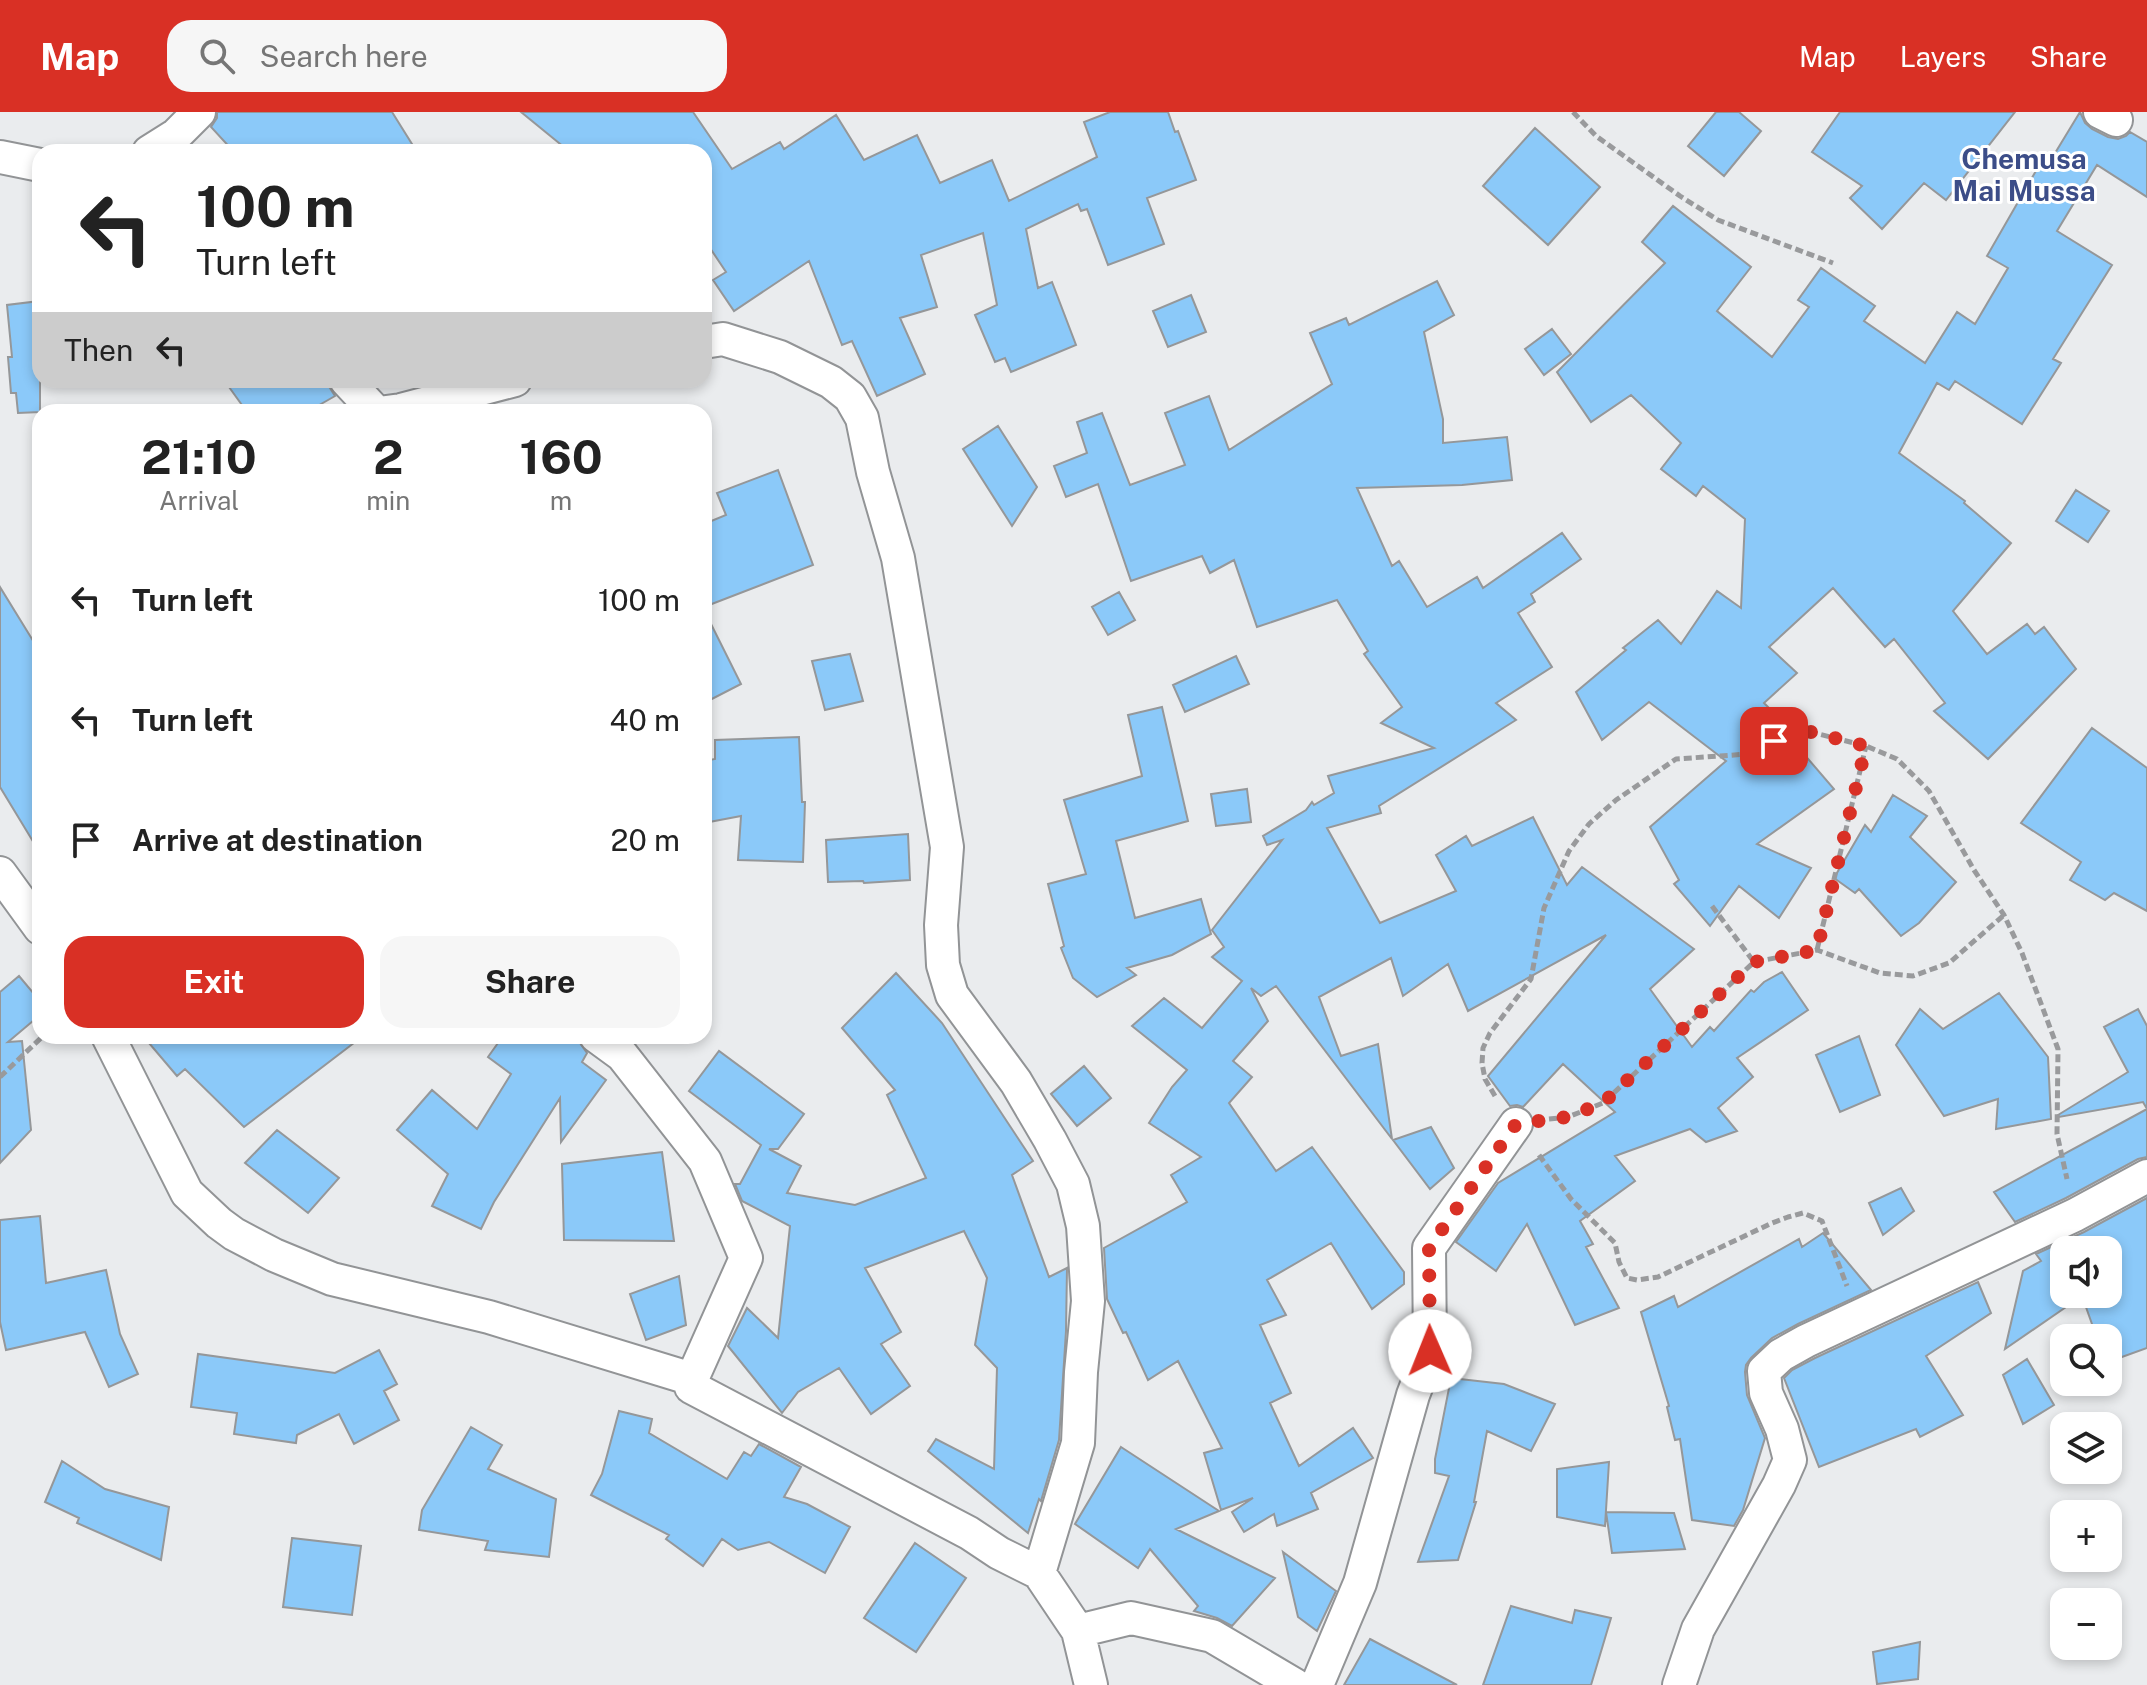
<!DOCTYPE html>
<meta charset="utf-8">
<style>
:root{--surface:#fff;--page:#f6f6f6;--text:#222;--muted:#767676;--accent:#d93025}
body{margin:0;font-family:"Public Sans",sans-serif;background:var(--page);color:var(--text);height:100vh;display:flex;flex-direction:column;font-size:30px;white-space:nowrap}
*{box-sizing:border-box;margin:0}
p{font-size:26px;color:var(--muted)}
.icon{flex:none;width:44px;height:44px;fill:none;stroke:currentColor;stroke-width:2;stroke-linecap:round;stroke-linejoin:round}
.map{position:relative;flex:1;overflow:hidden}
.details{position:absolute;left:32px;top:292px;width:680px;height:640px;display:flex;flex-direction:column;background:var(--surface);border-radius:24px;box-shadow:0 4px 12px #0003}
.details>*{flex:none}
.hud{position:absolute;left:32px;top:32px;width:680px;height:244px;border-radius:24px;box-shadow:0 4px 12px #0003;background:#fff;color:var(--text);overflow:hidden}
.buttons{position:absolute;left:2050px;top:1124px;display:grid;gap:16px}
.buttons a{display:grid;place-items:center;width:72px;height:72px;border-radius:16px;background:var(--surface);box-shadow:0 4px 12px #0003;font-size:40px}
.pin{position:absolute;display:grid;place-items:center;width:68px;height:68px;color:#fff;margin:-34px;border-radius:16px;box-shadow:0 4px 12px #0006}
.me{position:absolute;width:88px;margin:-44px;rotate:359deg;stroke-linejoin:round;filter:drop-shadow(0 0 6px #0008)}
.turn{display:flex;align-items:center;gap:28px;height:168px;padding:0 32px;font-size:36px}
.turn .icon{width:104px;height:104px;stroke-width:2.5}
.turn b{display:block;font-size:56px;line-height:68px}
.then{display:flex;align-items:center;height:76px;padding:0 32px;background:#0003;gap:16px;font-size:30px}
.eta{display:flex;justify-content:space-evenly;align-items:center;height:136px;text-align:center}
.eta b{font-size:48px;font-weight:700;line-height:56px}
.cta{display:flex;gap:16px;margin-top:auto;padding:16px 32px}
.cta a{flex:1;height:92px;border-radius:24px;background:var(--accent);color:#fff;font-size:32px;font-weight:700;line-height:92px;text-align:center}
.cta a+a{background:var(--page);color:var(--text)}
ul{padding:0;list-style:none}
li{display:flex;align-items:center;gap:24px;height:120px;padding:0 32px}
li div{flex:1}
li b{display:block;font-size:30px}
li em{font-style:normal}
header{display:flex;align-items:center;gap:48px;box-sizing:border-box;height:112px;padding:0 40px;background:var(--accent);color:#fff}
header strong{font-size:38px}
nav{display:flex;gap:44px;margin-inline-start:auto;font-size:28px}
.search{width:560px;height:72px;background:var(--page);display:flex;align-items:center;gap:20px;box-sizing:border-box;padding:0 28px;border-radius:24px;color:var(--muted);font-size:30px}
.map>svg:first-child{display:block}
</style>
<header>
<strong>Map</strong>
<div class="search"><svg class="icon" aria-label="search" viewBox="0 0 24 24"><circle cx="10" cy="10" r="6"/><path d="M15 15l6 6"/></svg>Search here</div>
<nav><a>Map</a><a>Layers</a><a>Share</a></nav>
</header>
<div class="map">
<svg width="2147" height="1573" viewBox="0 0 2147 1573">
<rect width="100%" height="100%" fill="#eaecee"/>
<path fill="#8bc9f9" stroke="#959799" stroke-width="2" fill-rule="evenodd" d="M217 0H392L417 40H234L211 15 217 6Z
M521 0H693L732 57 780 30 784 37 836 3 864 48 917 23 940 71 992 48 1009 89 1097 45 1084 10 1110 0H1168L1175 20 1178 19 1196 68 1147 86 1164 132 1108 153 1087 97 1081 99 1078 92 1026 117 1038 176 1052 170 1076 233 1011 260 1005 246 995 250 975 203 997 193 983 121 921 143 937 195 900 206 925 262 877 284 852 229 842 233 809 149 734 199 713 168 726 160 704 127V40H570Z
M1716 0H1739L1761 19 1724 64 1688 34Z
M1840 0H2015L1946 88 1924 71 1882 117 1850 86 1862 74 1812 40Z
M2080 0 2085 11 2092 17 2108 25 2118 27 2126 24 2130 20 2147 30V85L2097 53 2057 119 2112 153 2053 247 2061 251 2022 312 1955 269 1949 278 1937 271 1899 341 1965 389 1964 391 2011 431 1953 499 1987 542 2027 512 2035 522 2044 515 2076 557 1988 647 1934 599 1945 591 1894 527 1885 535 1833 476 1769 535 1797 561 1764 591 1781 608 1778 612 1834 677 1757 732 1811 756 1779 806 1739 774 1710 814 1674 772 1679 768 1650 715 1726 649 1649 590 1602 628 1576 580 1626 538 1623 536 1658 508 1681 532 1717 479 1741 496 1745 407 1703 374 1696 384 1661 357 1681 331 1631 283 1591 310 1557 260 1665 151 1642 130 1673 94 1751 155 1717 199 1772 245 1809 195 1798 188 1821 156 1875 194 1864 209 1925 251 1957 200 1975 212 2008 156 1987 144 2044 45 2049 51Z
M1535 16 1600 75 1548 133 1483 74Z
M1437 169 1454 203 1424 220 1443 307V331L1507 325 1512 368 1462 373 1357 376 1392 454 1399 449 1427 495 1477 465 1483 476 1562 421 1581 447 1531 482 1535 490 1518 501 1552 555 1496 591 1516 608 1379 694 1381 701 1327 716 1380 811 1456 779 1436 743 1466 724 1472 734 1533 705 1567 773 1582 755 1694 837 1650 877 1692 935 1710 915 1714 919 1751 878 1754 880 1764 870 1782 860 1808 898 1737 946 1753 965 1718 996 1737 1019 1706 1030 1690 1017 1615 1044 1635 1069 1580 1109 1593 1132 1586 1135 1619 1196 1575 1213 1527 1112 1496 1159 1456 1130 1498 1071 1615 1000 1563 952 1523 995 1517 993 1510 994 1488 964 1606 823 1468 899 1448 852 1403 884 1391 846 1319 885 1341 944 1378 932 1392 1027 1276 874 1261 884 1251 876 1268 909 1233 949 1252 965 1229 991 1276 1059 1312 1035 1404 1160V1172L1372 1197 1331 1131 1267 1168 1286 1203 1260 1213 1291 1281 1270 1291 1299 1354 1353 1316 1373 1346 1311 1381 1318 1397 1277 1414 1274 1402 1244 1420 1232 1400 1253 1386 1221 1398 1204 1341 1222 1336 1178 1249 1148 1268 1126 1220 1123 1221 1107 1187 1104 1136 1187 1090 1171 1063 1201 1045 1149 1011 1172 975 1187 958 1132 914 1164 886 1202 916 1242 869 1212 845 1224 835 1212 818 1282 728 1267 733 1263 724 1306 698 1312 690 1314 693 1334 681 1328 664 1434 636 1381 611 1402 595 1364 542 1368 539 1337 488 1257 515 1234 448 1210 461 1202 444 1131 469 1098 372 1066 385 1054 354 1087 341 1077 310 1102 301 1130 373 1185 353 1165 301 1209 284 1229 338 1332 272 1310 221 1346 206 1349 213Z
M1191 183 1206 220 1168 235 1153 199Z
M40 189V300L18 301 16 281H11L8 245H12L7 193Z
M1552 217 1571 242 1544 263 1525 237Z
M224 268H328V273L335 284 307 300H247Z
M998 314 1037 375 1012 414 963 337Z
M778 358 813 453 704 495V412L726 403 717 381Z
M2076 378 2109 399 2088 430 2056 409Z
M0 475 40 540V741L0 675Z
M1119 480 1135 508 1108 523 1092 495Z
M704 498 741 572 704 591Z
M850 542 863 589 825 598 812 549Z
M1236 544 1249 572 1185 600 1173 573Z
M1162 595 1188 709 1116 729 1135 806 1201 787 1211 822 1172 843 1127 856 1136 863 1097 885 1073 866 1061 836 1064 834 1048 772 1086 762 1064 688 1142 664 1128 603Z
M2092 616 2147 656V799L2114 781 2105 788 2070 768 2081 750 2021 711Z
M799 625 802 690H805L803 750 738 748 741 704 704 711V649L715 647V628Z
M1247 677 1251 710 1216 714 1211 682Z
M1893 683 1927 704 1910 725 1956 770 1919 811 1901 824 1859 777 1855 781 1834 766 1865 713 1871 720Z
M908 722 910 768 864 771 863 769 828 770 826 728Z
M896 861 942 911 1033 1049 1012 1063 1049 1165 1067 1156 1066 1219 1059 1328 1041 1389 1039 1387 1028 1421 928 1339 936 1327 994 1357 997 1256 975 1233 987 1166 964 1119 865 1156 901 1220 881 1232 910 1274 871 1302 839 1256 798 1280 782 1301 728 1234 747 1196 778 1226 790 1114 742 1089 735 1072H740L761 1033 689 979 719 939 804 1002 778 1037H769L801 1054 787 1081 855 1093 926 1066 887 983 895 978 842 916Z
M19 864 40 889V903L8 930 22 929 31 1018 0 1051V880Z
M1999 881 2048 945 2051 1007 1996 1017 1998 987 1944 1004 1896 933 1920 897 1943 917Z
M2138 897 2147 914V1045L2138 1047 2066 1086 2015 1110 1994 1080 2147 997 2143 990 2059 1005 2058 1003 2128 960 2104 915Z
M143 924H363L244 1015 185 957 177 964Z
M503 924H575L587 941 582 950 606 968 561 1030 560 986 494 1090 481 1117 432 1094 448 1062 397 1018 432 978 477 1017 511 962 488 945Z
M1859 924 1880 983 1840 1000 1816 943Z
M1084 954 1111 986 1077 1014 1051 982Z
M1431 1015 1454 1056 1430 1077 1393 1028Z
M277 1018 339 1066 308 1101 245 1051Z
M662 1040 674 1129 564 1128 562 1052Z
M1901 1076 1914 1099 1883 1123 1869 1091Z
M2147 1086V1236L2108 1250V1226H2097L2082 1184 2005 1237 2023 1159 2041 1149 2036 1142 2084 1120ZM2064 1138H2108V1182H2064Z
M40 1104 46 1171 106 1158 120 1222 138 1262 109 1275 85 1220 6 1238 0 1210V1108Z
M1823 1121 1871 1178 1798 1212 1772 1226 1751 1246 1746 1253 1745 1260 1747 1283 1765 1326 1743 1398 1734 1414 1692 1408 1680 1327 1675 1328 1667 1295 1669 1294 1641 1200 1674 1184 1678 1195 1799 1127 1802 1135Z
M679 1164 686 1213 646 1228 630 1182Z
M1978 1170 1991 1201 1926 1244 1963 1303 1920 1325 1916 1317 1819 1355 1784 1266 1792 1258 1815 1246Z
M379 1238 397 1272 384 1279 399 1308 354 1332 339 1302 297 1323 296 1331 234 1322 237 1301 191 1295 198 1242 335 1261Z
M2027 1247 2054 1293 2023 1312 2003 1263Z
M1451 1266 1504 1272 1555 1292 1531 1339 1487 1319 1474 1390H1476L1458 1448 1418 1450 1449 1364 1435 1361V1347Z
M619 1299 652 1307 649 1321 727 1367 744 1340 751 1344 759 1332 801 1355 784 1385 807 1392 850 1415 825 1461 769 1430 738 1438 722 1427 703 1454 666 1427 669 1423 591 1383 602 1362Z
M471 1315 502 1333 488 1357 556 1387 549 1445 485 1438 488 1429 419 1418 422 1398Z
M1121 1335 1219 1399 1176 1417 1275 1466 1232 1514 1217 1506 1194 1499 1198 1494 1150 1437 1138 1456 1075 1412Z
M62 1349 105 1377 169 1395 161 1448 77 1411 79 1406 45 1390Z
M1609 1350 1605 1414 1557 1405V1357Z
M1606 1400 1674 1401 1685 1437 1612 1441Z
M292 1426 361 1434 352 1503 283 1495Z
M915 1431 966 1466 916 1540 864 1506Z
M1283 1440 1336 1479 1317 1519 1298 1505Z
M1511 1494 1572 1511 1575 1498 1611 1506 1591 1573H1483Z
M1370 1527 1457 1573H1344Z
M1920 1530 1918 1567 1877 1572 1873 1540Z"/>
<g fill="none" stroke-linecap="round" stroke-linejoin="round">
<g stroke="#929496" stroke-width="36">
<path id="minor" d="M2100 0 2116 8
M149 40 176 23 199 0
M0 45 40 53
M704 230 723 227 780 245 831 270 850 285 862 306 873 360 898 446 947 735 941 813 943 853 952 883 1016 970 1050 1028 1073 1072 1083 1114 1088 1189 1081 1260 1078 1331 1039 1461
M346 268 376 300
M386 300 401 298 515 268
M0 761 40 816
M108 924 187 1081 219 1111 234 1122 274 1143 332 1167 489 1205 692 1267 691 1275 969 1421 999 1441 1039 1461 1078 1519 1091 1573
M596 924 622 943 705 1049 746 1146 692 1267
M1078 1519 1131 1506 1212 1524 1295 1573
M1317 1573 1360 1471 1413 1283 1430 1239 1429 1136 1516 1012
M1679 1573 1698 1517 1779 1373 1790 1348 1782 1317 1766 1281 1764 1259 1781 1243 1806 1229 2075 1103 2147 1064"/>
</g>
<path stroke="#999a9c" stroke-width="5" stroke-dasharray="8 4" stroke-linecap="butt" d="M1573 0 1596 24 1680 84 1718 108 1833 151
M1712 794 1754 850 1817 838 1880 861 1913 864 1949 851 2004 803
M1817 838 1866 634
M0 965 43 924
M1495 984 1485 967 1482 951 1483 936 1490 921 1531 867 1544 796 1569 739 1589 712 1616 688 1676 647 1748 642 1799 617 1866 634 1897 647 1929 679 1974 758 2004 803 2022 841 2058 937 2057 1022 2067 1067
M1549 1007 1568 1005 1603 991 1754 850
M1539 1043 1571 1087 1615 1131 1619 1150 1627 1166 1637 1168 1658 1165 1772 1111 1788 1105 1803 1101 1822 1109 1847 1174"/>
<use href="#minor" stroke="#fff" stroke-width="32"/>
</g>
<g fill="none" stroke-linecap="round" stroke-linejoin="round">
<path stroke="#d93025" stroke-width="14" stroke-dasharray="0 25.2" d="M1430 1239 1429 1136 1516 1012 1568 1005 1603 991 1754 850 1817 838 1866 634 1799 617 1774 629"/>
</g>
<g text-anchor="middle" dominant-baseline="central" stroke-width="6" stroke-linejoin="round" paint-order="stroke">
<g font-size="28" font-weight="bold" fill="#3c4d88" stroke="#fff">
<text x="2024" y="46">Chemusa<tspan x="2024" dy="32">Mai Mussa</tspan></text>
</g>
</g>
</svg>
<div class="buttons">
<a><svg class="icon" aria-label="sound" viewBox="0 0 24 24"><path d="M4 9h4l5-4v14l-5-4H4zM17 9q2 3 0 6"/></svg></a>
<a><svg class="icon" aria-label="search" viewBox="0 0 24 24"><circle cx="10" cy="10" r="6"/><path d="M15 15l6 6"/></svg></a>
<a><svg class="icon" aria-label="layers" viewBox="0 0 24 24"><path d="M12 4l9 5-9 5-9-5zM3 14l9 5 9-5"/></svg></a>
<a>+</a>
<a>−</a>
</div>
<div class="pin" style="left:1774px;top:629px;background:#d93025"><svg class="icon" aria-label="arrive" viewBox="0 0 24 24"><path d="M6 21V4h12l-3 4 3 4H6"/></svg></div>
<svg class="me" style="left:1430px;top:1239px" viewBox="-20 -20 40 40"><circle r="19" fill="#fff"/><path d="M0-13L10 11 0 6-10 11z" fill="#d93025"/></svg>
<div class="hud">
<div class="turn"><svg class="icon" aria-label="left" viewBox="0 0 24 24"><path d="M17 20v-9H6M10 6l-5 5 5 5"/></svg><div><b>100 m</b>Turn left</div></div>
<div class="then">Then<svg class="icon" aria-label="left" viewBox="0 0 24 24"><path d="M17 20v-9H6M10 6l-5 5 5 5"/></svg></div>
</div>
<section class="details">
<div class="eta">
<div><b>21:10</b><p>Arrival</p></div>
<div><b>2</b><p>min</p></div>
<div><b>160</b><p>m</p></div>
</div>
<ul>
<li><svg class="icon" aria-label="left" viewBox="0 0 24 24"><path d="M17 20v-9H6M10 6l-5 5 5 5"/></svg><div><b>Turn left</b></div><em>100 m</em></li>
<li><svg class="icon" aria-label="left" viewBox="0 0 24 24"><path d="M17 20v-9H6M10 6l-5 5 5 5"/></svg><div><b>Turn left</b></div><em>40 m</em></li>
<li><svg class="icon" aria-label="arrive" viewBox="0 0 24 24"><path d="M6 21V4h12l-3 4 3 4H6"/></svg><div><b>Arrive at destination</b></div><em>20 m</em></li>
</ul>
<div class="cta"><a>Exit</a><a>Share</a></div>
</section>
</div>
